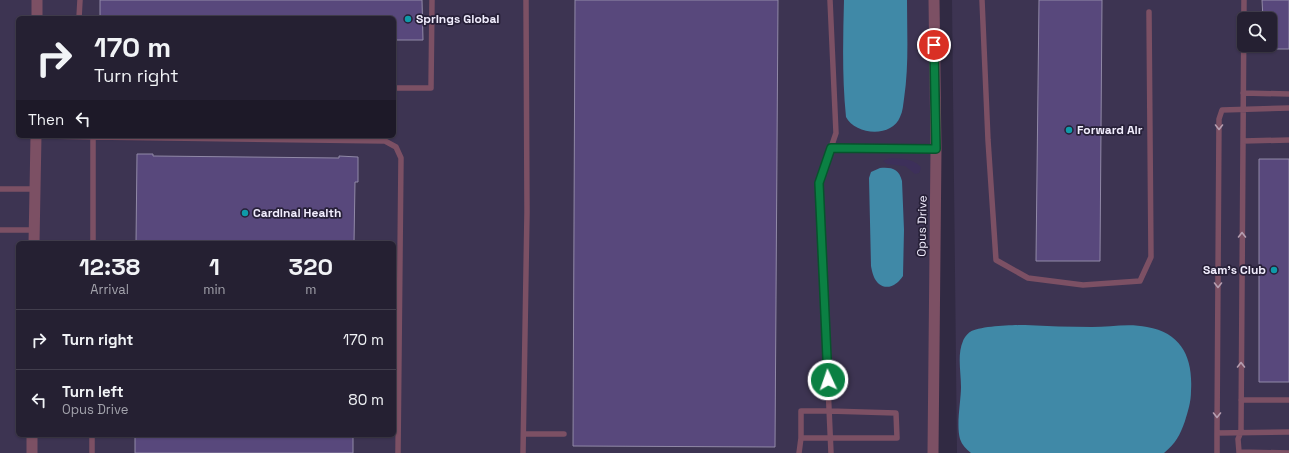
<!DOCTYPE html>
<style>
:root{--surface:#252032;--page:#2d283a;--text:#f1f3f6;--muted:#a3a3ac;--line:#423e4d}
body{margin:0;font-family:"Space Grotesk",sans-serif;background:var(--page);color:var(--text);height:100vh;display:flex;flex-direction:column;font-size:15px;white-space:nowrap}
*{box-sizing:border-box;margin:0}
p{font-size:13px;color:var(--muted)}
.icon{flex:none;width:22px;height:22px;fill:none;stroke:currentColor;stroke-width:2;stroke-linecap:round;stroke-linejoin:round}
.map{position:relative;flex:1;overflow:hidden}
.side{position:absolute;left:16px;top:241px;width:380px;height:196px;display:flex;flex-direction:column;background:var(--surface);border-radius:6px;box-shadow:0 1px 3px #0004,0 0 0 1px var(--line)}
.side>*{flex:none}
.guide{position:absolute;left:16px;top:16px;width:380px;height:122px;border-radius:6px;box-shadow:0 1px 3px #0004,0 0 0 1px var(--line);background:#252032;color:var(--text);overflow:hidden}
.controls{position:absolute;left:1237px;top:12px;display:grid;gap:8px}
.controls a{display:grid;place-items:center;width:40px;height:40px;border-radius:6px;background:var(--surface);box-shadow:0 1px 3px #0004,0 0 0 1px var(--line);font-size:20px}
.pin{position:absolute;display:grid;place-items:center;width:34px;height:34px;color:#fff;margin:-17px;border:2px solid #fff;border-radius:50%;box-shadow:0 1px 4px #0007}
.me{position:absolute;width:44px;margin:-22px;rotate:357deg;stroke-linejoin:round;filter:drop-shadow(0 0 3px #0008)}
.turn{display:flex;align-items:center;gap:14px;height:84px;padding:0 12px;font-size:18px}
.turn .icon{width:52px;height:52px;stroke-width:2.5}
.turn b{display:block;font-size:28px;line-height:34px}
.then{display:flex;align-items:center;height:38px;padding:0 12px;background:#0003;gap:8px;font-size:15px}
.eta{display:flex;justify-content:space-evenly;align-items:center;height:68px;text-align:center}
.eta b{font-size:24px;font-weight:800;line-height:28px}
ul{padding:0;list-style:none}
li{display:flex;align-items:center;gap:12px;height:60px;padding:0 12px;border-top:1px solid var(--line)}
li div{flex:1}
li b{display:block;font-size:15px}
li em{font-style:normal}
.map>svg:first-child{display:block}
</style>
<div class="map">
<svg width="1289" height="453" viewBox="0 0 1289 453">
<rect width="100%" height="100%" fill="#312a43"/>
<path fill="#3d3452" fill-rule="evenodd" d="M0 0H934L933 453H0ZM18 18H394V136H18ZM18 243H394V435H18Z
M952 0H1289V453H957ZM1244 19H1270V45H1244Z"/>
<path fill="#3d305a" d="M890 158C900 159 912 158 920 166L921 168 919 173 915 174 905 166 887 164 883 161Z"/>
<path fill="#4089a7" d="M844 0H907C907 33 909 66 904 99 903 105 903 111 900 117 892 138 855 135 846 117 842 78 843 39 844 0Z
M880 168C892 167 899 169 902 181L904 230 903 276C898 284 888 291 879 284 874 280 872 272 871 266L869 178 871 172Z
M1025 325C1047 326 1070 327 1092 327 1110 327 1129 323 1147 327 1182 333 1193 358 1191 391 1191 402 1188 411 1185 421 1180 435 1176 443 1164 453H971C966 449 962 445 960 439 956 425 961 401 961 387 961 372 957 355 963 341 964 338 968 333 970 332 979 326 1014 325 1025 325Z"/>
<path fill="#58487c" stroke="#9189a7" d="M100 0H422L423 40H396V36H394V18H100Z
M575 0H778L775 447 573 446Z
M1039 0H1102L1100 261H1036Z
M1262 0H1289V49H1270V19H1263Z
M137 154H153V156L339 158V156L358 157V182H355L354 243H136Z
M1259 159H1289V382H1259Z
M135 435H353V453H135Z"/>
<g fill="none" stroke-linecap="round" stroke-linejoin="round">
<path stroke="#7c5064" stroke-width="5.5" d="M830 0 836 133 819 183 831 453
M982 0 988 140 996 260 1028 278 1083 285 1140 281 1151 257 1149 12
M1244 0 1241 432 1238 439 1239 452 1289 453
M79 18 80 0
M394 88H431L432 0
M1243 93 1289 94
M45 136 93 137V243
M93 137 385 141 396 147 401 158 398 453
M1243 141 1289 140
M831 148 936 149
M0 189H35
M0 230H35
M1241 400H1289
M1217 433 1219 119 1222 110 1289 108
M524 434H564
M92 453V435
M523 453 527 212 526 0
M799 453 801 438H897L896 413 829 411H801V438
M1217 453V433L1289 432"/>
<path stroke="#7c5064" stroke-width="11" d="M37 18V0
M34 243 36 136
M32 453V435
M933 453 936 149 934 0"/>
</g>
<defs><path id="oneway-chevron" d="M-2-3.5L2.5 0L-2 3.5" fill="none" stroke-width="1.6" stroke-linecap="round" stroke-linejoin="round"/></defs>
<g stroke="#b69eb0">
<use href="#oneway-chevron" transform="translate(1219 127) rotate(90)"/>
<use href="#oneway-chevron" transform="translate(1242 235) rotate(-90)"/>
<use href="#oneway-chevron" transform="translate(1218 285) rotate(90)"/>
<use href="#oneway-chevron" transform="translate(1241 365) rotate(-90)"/>
<use href="#oneway-chevron" transform="translate(1217 415) rotate(90)"/>
</g>
<g fill="none" stroke-linecap="round" stroke-linejoin="round">
<g stroke="#07532c" stroke-width="10">
<path id="route" d="M828 380 819 183 831 148 936 149 934 45"/>
</g>
<use href="#route" stroke="#0b8043" stroke-width="7"/>
</g>
<g fill="#0f9aa8" stroke="#272038" stroke-width="1.5">
<circle cx="408" cy="19" r="4"/>
<circle cx="1069" cy="130" r="4"/>
<circle cx="245" cy="213" r="4"/>
<circle cx="1274" cy="270" r="4"/>
</g>
<g text-anchor="middle" dominant-baseline="central" stroke-width="3.5" stroke-linejoin="round" paint-order="stroke">
<g font-size="12" font-weight="bold" fill="#f1edfd" stroke="#272038" text-anchor="start">
<text x="416" y="19">Springs Global</text>
<text x="1077" y="130">Forward Air</text>
<text x="253" y="213">Cardinal Health</text>
<text x="1266" y="270" text-anchor="end">Sam's Club</text>
</g>
<g font-size="12" fill="#f1edfd" stroke="#272038">
<text transform="translate(922 226) rotate(-89)">Opus Drive</text>
</g>
</g>
</svg>
<div class="controls">
<a><svg class="icon" aria-label="search" viewBox="0 0 24 24"><circle cx="10" cy="10" r="6"/><path d="M15 15l6 6"/></svg></a>
</div>
<div class="pin" style="left:934px;top:45px;background:#d93025"><svg class="icon" aria-label="arrive" viewBox="0 0 24 24"><path d="M6 21V4h12l-3 4 3 4H6"/></svg></div>
<svg class="me" style="left:828px;top:380px" viewBox="-20 -20 40 40"><circle r="17" fill="#0b8043" stroke="#fff" stroke-width="3"/><path d="M0-11L8 9 0 5-8 9z" fill="#fff"/></svg>
<div class="guide">
<div class="turn"><svg class="icon" aria-label="right" viewBox="0 0 24 24"><path d="M7 20v-9h11M14 6l5 5-5 5"/></svg><div><b>170 m</b>Turn right</div></div>
<div class="then">Then<svg class="icon" aria-label="left" viewBox="0 0 24 24"><path d="M17 20v-9H6M10 6l-5 5 5 5"/></svg></div>
</div>
<section class="side">
<div class="eta">
<div><b>12:38</b><p>Arrival</p></div>
<div><b>1</b><p>min</p></div>
<div><b>320</b><p>m</p></div>
</div>
<ul>
<li><svg class="icon" aria-label="right" viewBox="0 0 24 24"><path d="M7 20v-9h11M14 6l5 5-5 5"/></svg><div><b>Turn right</b></div><em>170 m</em></li>
<li><svg class="icon" aria-label="left" viewBox="0 0 24 24"><path d="M17 20v-9H6M10 6l-5 5 5 5"/></svg><div><b>Turn left</b><p>Opus Drive</p></div><em>80 m</em></li>
</ul>
</section>
</div>
